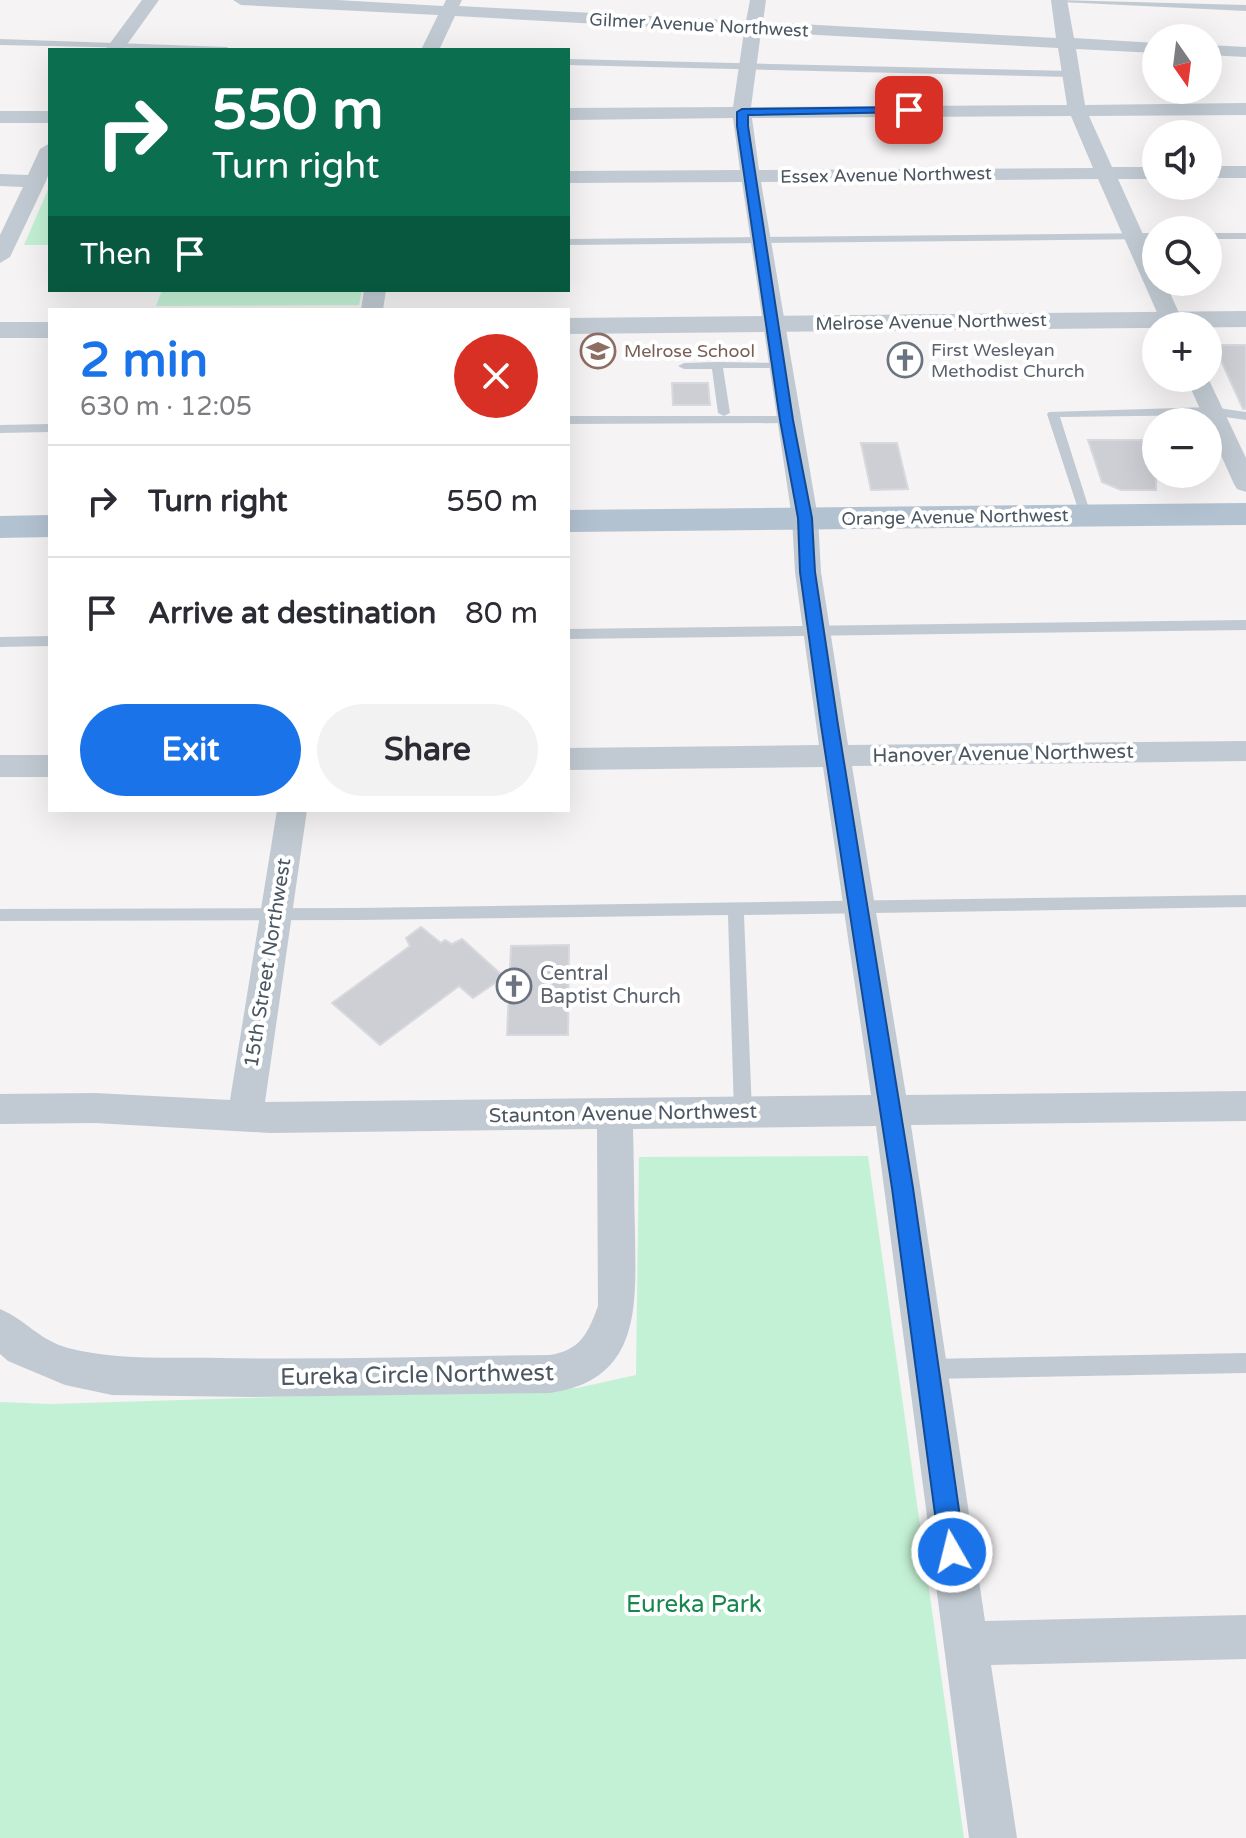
<!DOCTYPE html>
<meta charset="utf-8">
<style>
:root{--surface:#fff;--page:#f2f2f3;--text:#2b2b33;--muted:#7c7c81;--line:#e1e1e2;--accent:#1a73e8}
body{margin:0;font-family:"Varela Round",sans-serif;background:var(--page);color:var(--text);height:100vh;display:flex;flex-direction:column;font-size:30px;white-space:nowrap}
*{box-sizing:border-box;margin:0}
p{font-size:26px;color:var(--muted)}
.icon{flex:none;width:44px;height:44px;fill:none;stroke:currentColor;stroke-width:2;stroke-linecap:round;stroke-linejoin:round}
.map{position:relative;flex:1;overflow:hidden}
.panel{position:absolute;left:48px;top:308px;width:522px;height:504px;display:flex;flex-direction:column;background:var(--surface);border-radius:0px;box-shadow:0 8px 32px #0002}
.panel>*{flex:none}
.guide{position:absolute;left:48px;top:48px;width:522px;height:244px;border-radius:0px;box-shadow:0 8px 32px #0002;background:#0b6e4f;color:#fff;overflow:hidden}
.needle{width:52px;rotate:166deg}
.fabs{position:absolute;left:1142px;top:24px;display:grid;gap:16px}
.fabs a{display:grid;place-items:center;width:80px;height:80px;border-radius:50%;background:var(--surface);box-shadow:0 8px 32px #0002;font-size:40px}
.pin{position:absolute;display:grid;place-items:center;width:68px;height:68px;color:#fff;margin:-34px;border-radius:16px;box-shadow:0 4px 12px #0006}
.me{position:absolute;width:88px;margin:-44px;rotate:352deg;stroke-linejoin:round;filter:drop-shadow(0 0 6px #0008)}
.turn{display:flex;align-items:center;gap:28px;height:168px;padding:0 32px;font-size:36px}
.turn .icon{width:104px;height:104px;stroke-width:2.5}
.turn b{display:block;font-size:56px;line-height:68px}
.then{display:flex;align-items:center;height:76px;padding:0 32px;background:#0003;gap:16px;font-size:30px}
.round{display:grid;place-items:center;flex:none;width:84px;height:84px;border-radius:42px;background:var(--page)}
.head{display:flex;align-items:center;justify-content:space-between;height:136px;padding:0 32px}
h1{font-size:48px;font-weight:700;line-height:60px;color:var(--accent)}
.action{display:flex;gap:16px;margin-top:auto;padding:16px 32px}
.action a{flex:1;height:92px;border-radius:48px;background:var(--accent);color:#fff;font-size:32px;font-weight:700;line-height:92px;text-align:center}
.action a+a{background:var(--page);color:var(--text)}
ul{padding:0;list-style:none}
li{display:flex;align-items:center;gap:24px;height:112px;padding:0 32px;border-top:2px solid var(--line)}
li div{flex:1}
li b{display:block;font-size:30px}
li em{font-style:normal}
.map>svg:first-child{display:block}
</style>
<div class="map">
<svg width="1246" height="1838" viewBox="0 0 1246 1838">
<rect width="100%" height="100%" fill="#f5f3f3"/>
<path fill="#c3f1d5" d="M50 185V245H24Z
M162 290H362L359 305 156 306Z
M868 1156 964 1838H0V1402L50 1404 577 1388 636 1375 639 1157Z"/>
<path fill="#cdcfd5" stroke="#d7d9de" stroke-width="2" d="M1214 345H1246V409H1243Z
M672 383H708L710 405H673Z
M1088 440H1156V490H1121L1102 482Z
M861 443H897L908 489 871 490Z
M421 927 441 943 445 940 452 944 462 939 504 977 473 998 459 986 380 1045 332 1003 410 946 406 938Z
M569 945 568 1035H507L511 946Z"/>
<g fill="none" stroke-linecap="round" stroke-linejoin="round">
<path fill="#c1cad2" fill-rule="evenodd" d="M1057 0 1246 5V11L1061 2Z
M0 39 227 47 231 50 0 45Z
M568 59 1071 71 1075 74 1071 77 568 65Z
M1156 233V239L568 245V239Z
M1208 233H1246V239H1208Z
M717 362 782 363 784 365 778 368H723L730 413 724 416H787L791 417V423L568 424V416H724L718 413 712 369H684L678 366 684 363Z
M1211 407 1246 412V420L1211 415 1060 417 1091 515 1089 518H1081L1047 414 1049 412Z
M50 424V432L0 433V425Z
M1246 620V630L568 639V629Z
M50 636V646L0 647V637Z
M1246 895V907L744 915 752 1112 749 1117 743 1120 737 1117 734 1112 728 915 357 920 0 921V909L357 908Z
M1246 1353V1373L928 1379 921 1376 918 1369 921 1362 928 1359Z"/>
<path fill="#c1cad2" fill-rule="evenodd" d="M142 0H159L123 50H105Z
M233 0H337L443 6 446 0H462L459 6 746 21 750 0H766L763 22 1056 38 1051 0H1067L1074 38 1156 43V53L1076 49 1085 105 1246 103V115L1089 116 1112 167H1156V179H1118L1156 263V282H1165L1185 326H1163L1098 179 761 182 818 518 821 572 848 745 1246 741V761L852 766 906 1095 1246 1091V1121L911 1125 985 1621 1246 1615V1659L991 1665 1017 1838H969L876 1126 633 1129C634 1164 634 1199 635 1235 636 1307 641 1380 550 1393L251 1397 112 1395 65 1385 8 1361 0 1354V1309C26 1320 39 1340 68 1348 118 1361 169 1357 220 1358 330 1360 440 1356 550 1355 581 1350 588 1333 598 1306L597 1129 270 1133 95 1123 0 1124V1094L95 1093 230 1100 277 810H307L265 1102 871 1095 823 767 568 770V748L819 745 795 572 792 518 742 182 568 183V171L740 170 733 118 568 120V108L733 107 744 32 455 16 439 50H421L438 15 241 5ZM761 32 1058 48 1067 105 751 107ZM1071 116 1093 168 759 170 752 118Z
M1208 45 1246 47V57L1208 55Z
M0 111H50V123H0Z
M50 143V170L46 181 10 257 0 263V235L23 187 0 186V174L28 175 40 149Z
M1208 166H1246V178H1208Z
M364 290H386L383 310H361Z
M1186 378H1208L1246 458V492L1237 489 1234 484Z
M0 755H50V777H0Z"/>
<path fill="#c1cad2" fill-rule="evenodd" d="M1246 311V327L568 334V318Z
M0 322H50V338H0Z"/>
<path fill="#b3c2d1" fill-rule="evenodd" d="M1246 503V525L568 532V510Z
M50 515V537L0 538V516Z"/>
</g>
<path fill="#1a73e8" stroke="#114b97" stroke-width="2" d="M909 107 913 108V112L748 115V126L793 420 812 518 815 572 838 725 913 1188 965 1552 961 1561 952 1564 944 1561 940 1552 892 1188 821 725 800 572 798 518 780 420 737 126V112L742 109Z"/>
<defs>
<g id="school-ring" transform="scale(1.8)"><circle r="9.5" fill="#fff" stroke="#8d6e63" stroke-width="1.5"/><path d="M0-5L7-2L0 1L-7-2ZM-4 1L0 2.5L4 1V4Q0 6-4 4Z" fill="#8d6e63"/></g>
<g id="church-ring" transform="scale(1.8)"><circle r="9.5" fill="#fff" stroke="#6b7280" stroke-width="1.5"/><path d="M-1.2-6h2.4v3.5h3.3v2.4h-3.3V6h-2.4V-.1h-3.3v-2.4h3.3Z" fill="#6b7280"/></g>
</defs>
<g fill-rule="evenodd">
<use href="#school-ring" x="598" y="351"/>
<use href="#church-ring" x="905" y="360"/>
<use href="#church-ring" x="514" y="986"/>
</g>
<g text-anchor="middle" dominant-baseline="central" stroke-width="8" stroke-linejoin="round" paint-order="stroke">
<g font-size="18" fill="#4a5661" stroke="#fff">
<text transform="translate(699 25) rotate(3)">Gilmer Avenue Northwest</text>
<text transform="translate(886 175) rotate(-1)">Essex Avenue Northwest</text>
<text transform="translate(931 322) rotate(-1)">Melrose Avenue Northwest</text>
<text transform="translate(955 517) rotate(-1)">Orange Avenue Northwest</text>
</g>
<g font-size="18" fill="#5b616d" stroke="#fff" text-anchor="start">
<text x="931" y="350">First Wesleyan<tspan x="931" dy="21">Methodist Church</tspan></text>
</g>
<g font-size="18" fill="#785e54" stroke="#fff" text-anchor="start">
<text x="624" y="351">Melrose School</text>
</g>
<g font-size="20" fill="#4a5661" stroke="#fff">
<text transform="translate(1003 754) rotate(-1)">Hanover Avenue Northwest</text>
<text transform="translate(268 963) rotate(-81)">15th Street Northwest</text>
<text transform="translate(623 1114) rotate(-1)">Staunton Avenue Northwest</text>
</g>
<g font-size="20" fill="#5b616d" stroke="#fff" text-anchor="start">
<text x="540" y="974">Central<tspan x="540" dy="23">Baptist Church</tspan></text>
</g>
<g font-size="24" fill="#4a5661" stroke="#fff">
<text transform="translate(417 1375) rotate(-1)">Eureka Circle Northwest</text>
</g>
<g font-size="24" fill="#17864f" stroke="#fff">
<text x="694" y="1604">Eureka Park</text>
</g>
</g>
</svg>
<div class="fabs">
<a><svg class="needle" viewBox="-14 -14 28 28"><path d="M0-13l5 13h-10z" fill="#e53935"/><path d="M0 13l5-13h-10z" fill="#7c7c81"/></svg></a>
<a><svg class="icon" aria-label="sound" viewBox="0 0 24 24"><path d="M4 9h4l5-4v14l-5-4H4zM17 9q2 3 0 6"/></svg></a>
<a><svg class="icon" aria-label="search" viewBox="0 0 24 24"><circle cx="10" cy="10" r="6"/><path d="M15 15l6 6"/></svg></a>
<a>+</a>
<a>−</a>
</div>
<div class="pin" style="left:909px;top:110px;background:#d93025"><svg class="icon" aria-label="arrive" viewBox="0 0 24 24"><path d="M6 21V4h12l-3 4 3 4H6"/></svg></div>
<svg class="me" style="left:952px;top:1552px" viewBox="-20 -20 40 40"><circle r="17" fill="#1a73e8" stroke="#fff" stroke-width="3"/><path d="M0-11L8 9 0 5-8 9z" fill="#fff"/></svg>
<div class="guide">
<div class="turn"><svg class="icon" aria-label="right" viewBox="0 0 24 24"><path d="M7 20v-9h11M14 6l5 5-5 5"/></svg><div><b>550 m</b>Turn right</div></div>
<div class="then">Then<svg class="icon" aria-label="arrive" viewBox="0 0 24 24"><path d="M6 21V4h12l-3 4 3 4H6"/></svg></div>
</div>
<section class="panel">
<div class="head"><div><h1>2 min</h1><p>630 m · 12:05</p></div><a class="round" style="background:#d93025;color:#fff"><svg class="icon" aria-label="close" viewBox="0 0 24 24"><path d="M6 6l12 12M18 6L6 18"/></svg></a></div>
<ul>
<li><svg class="icon" aria-label="right" viewBox="0 0 24 24"><path d="M7 20v-9h11M14 6l5 5-5 5"/></svg><div><b>Turn right</b></div><em>550 m</em></li>
<li><svg class="icon" aria-label="arrive" viewBox="0 0 24 24"><path d="M6 21V4h12l-3 4 3 4H6"/></svg><div><b>Arrive at destination</b></div><em>80 m</em></li>
</ul>
<div class="action"><a>Exit</a><a>Share</a></div>
</section>
</div>
